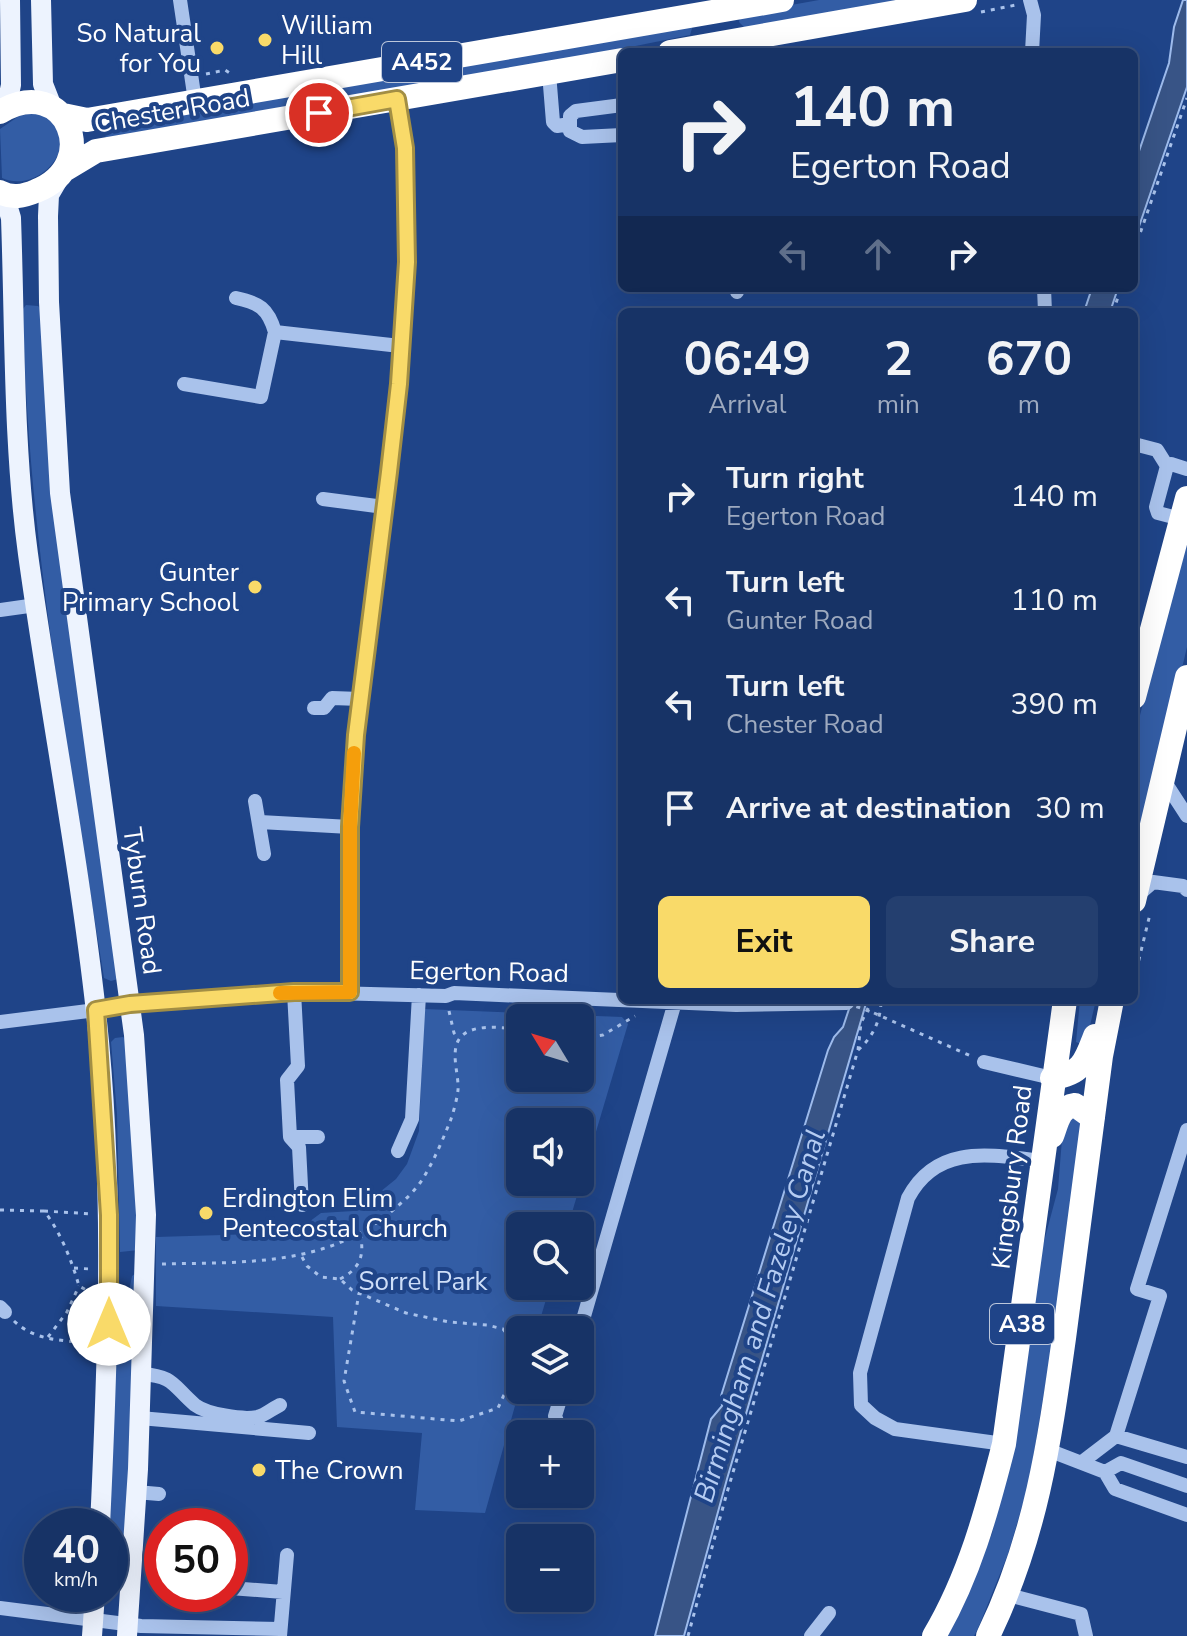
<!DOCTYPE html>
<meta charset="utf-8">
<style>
:root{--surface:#173366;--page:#243f6f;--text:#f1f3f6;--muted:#9eaabf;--line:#364e7a;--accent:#f9da69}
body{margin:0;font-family:"Nunito Sans",sans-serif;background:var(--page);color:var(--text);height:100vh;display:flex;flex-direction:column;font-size:30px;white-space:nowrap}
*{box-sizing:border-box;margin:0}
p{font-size:26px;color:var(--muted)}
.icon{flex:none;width:44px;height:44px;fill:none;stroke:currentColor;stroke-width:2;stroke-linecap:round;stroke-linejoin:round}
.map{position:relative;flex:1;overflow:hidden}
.side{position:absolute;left:618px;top:308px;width:520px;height:696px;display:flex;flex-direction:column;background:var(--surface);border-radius:12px;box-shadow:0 8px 32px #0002,0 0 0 2px var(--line)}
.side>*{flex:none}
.hud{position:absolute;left:618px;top:48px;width:520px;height:244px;border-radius:12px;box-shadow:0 8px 32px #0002,0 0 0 2px var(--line);background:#173366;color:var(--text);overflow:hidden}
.needle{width:52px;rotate:308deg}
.controls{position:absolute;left:506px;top:1004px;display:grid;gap:16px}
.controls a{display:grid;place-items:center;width:88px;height:88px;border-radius:12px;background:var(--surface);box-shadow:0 8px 32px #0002,0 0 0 2px var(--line);font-size:40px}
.speed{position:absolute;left:24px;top:1508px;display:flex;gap:16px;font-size:40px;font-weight:700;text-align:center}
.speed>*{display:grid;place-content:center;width:104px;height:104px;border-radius:50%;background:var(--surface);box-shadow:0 8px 32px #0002,0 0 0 2px var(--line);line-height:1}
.speed small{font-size:20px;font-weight:400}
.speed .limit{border:12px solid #d22;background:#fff;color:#111}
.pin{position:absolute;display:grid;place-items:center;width:68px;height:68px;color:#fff;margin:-34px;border:4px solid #fff;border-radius:50%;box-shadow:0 2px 8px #0007}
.me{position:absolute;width:88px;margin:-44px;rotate:0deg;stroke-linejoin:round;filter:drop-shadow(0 0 6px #0008)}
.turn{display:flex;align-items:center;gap:28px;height:168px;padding:0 40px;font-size:36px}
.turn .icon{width:104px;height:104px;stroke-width:2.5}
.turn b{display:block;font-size:56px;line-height:68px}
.lanes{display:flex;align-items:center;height:76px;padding:0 40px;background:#0003;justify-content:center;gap:40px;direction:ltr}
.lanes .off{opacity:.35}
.eta{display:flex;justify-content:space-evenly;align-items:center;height:136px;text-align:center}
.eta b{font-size:48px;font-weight:700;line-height:56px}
.action{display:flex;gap:16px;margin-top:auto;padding:16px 40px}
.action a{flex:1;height:92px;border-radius:12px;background:var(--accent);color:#111;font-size:32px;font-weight:700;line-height:92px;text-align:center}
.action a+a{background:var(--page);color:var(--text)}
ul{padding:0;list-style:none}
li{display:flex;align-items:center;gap:24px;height:104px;padding:0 40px}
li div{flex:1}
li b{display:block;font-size:30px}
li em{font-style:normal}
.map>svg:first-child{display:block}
</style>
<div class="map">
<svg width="1187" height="1636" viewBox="0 0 1187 1636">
<rect width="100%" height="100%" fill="#1f4488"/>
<path fill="#335da5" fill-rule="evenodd" d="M819 0H914L745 28 739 22 741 14Z
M693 25 690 35 571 59 106 140 104 125Z
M39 112C43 115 51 118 54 123 77 153 35 193 2 178L0 129 19 116Z
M26 305 38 306 41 309 118 979 111 981 104 978C69 757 27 534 23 309Z
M1187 537V647L1134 871V738Z
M1080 1000H1096L1088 1034 1081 1044 1076 1042Z
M424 1009 622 1017 628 1024 568 1226H520V1286H550L537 1330H520V1388L485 1513 415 1510 422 1433 337 1427 333 1317 156 1306V1237L294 1233 321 1213 353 1211 375 1196 396 1179 407 1164 419 1131ZM520 1018H580V1078H520ZM520 1122H580V1182H520Z
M123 1037 129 1042 139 1250 120 1252 117 1114 111 1042 115 1038Z
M1077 1118 1083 1128 1071 1230 1029 1483 1008 1554 979 1626 974 1636H946L992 1534 1014 1439 1042 1249 1058 1189 1062 1139 1071 1119Z
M136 1273 140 1275 122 1585 118 1589 110 1588 109 1526 118 1295 129 1291 132 1276Z"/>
<path fill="#385486" stroke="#9dbbec" stroke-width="2" d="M1183 0H1187V87L1134 241V166L1169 63 1174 27Z
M1092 288H1118L1110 312H1084Z
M852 1000H867L727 1479 684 1636H655L711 1419 722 1406 721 1396 828 1050 834 1037 843 1027Z"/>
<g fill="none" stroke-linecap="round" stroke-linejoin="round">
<path stroke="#a9c2eb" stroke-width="3" stroke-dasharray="4 6" stroke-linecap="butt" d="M981 12 1016 5
M206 74 225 70 233 75
M1134 251 1187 98
M1113 312 1121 288
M1134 980 1150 914
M449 1011 454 1033 458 1038
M874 1013 973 1057
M580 1038 603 1035 635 1016
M858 1050C873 1037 881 1020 881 1000
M0 1210 44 1211C60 1231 72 1261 79 1286L90 1292
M44 1211 92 1214
M302 1257 307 1266 321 1277 340 1279 352 1290 406 1313 449 1322 487 1325 503 1329 510 1338 508 1386 498 1408 459 1421 355 1412 344 1381 359 1293
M162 1264C243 1262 328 1267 393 1210 404 1201 414 1192 422 1180 434 1161 443 1139 451 1119 454 1110 457 1099 458 1090 459 1075 451 1055 458 1041 468 1022 502 1028 520 1029
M74 1268 90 1269
M340 1279C360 1269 365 1255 360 1234
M14 1321C35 1341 61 1340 89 1343
M48 1337 67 1312 79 1286
M688 1636 726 1496 858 1050 861 1023 872 1000"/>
<path stroke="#a9c2eb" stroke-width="14" d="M180 0 195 101
M1030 0 1034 15 1032 52
M549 73 553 122 557 126 570 124
M622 105 576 111 570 116V131L582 137 622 135
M736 288 737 292
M1044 288 1045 312
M236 298C259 303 268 308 275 332
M184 384 261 397 275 332 400 346
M1134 444 1157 450 1167 466 1171 464 1187 469
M1167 466 1156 507 1158 513 1181 519
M323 499 384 507
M0 610 36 605
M314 708H324L332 698 360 699
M1163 779 1187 816
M255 801 264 854
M260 822 350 827
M1138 895 1153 882 1183 886 1187 890
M294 992 298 1066 287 1080 290 1137H318
M350 992V827L356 735 389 472 399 384 407 262 405 148 397 99
M130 1004 294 992 446 996 454 993 736 1005 847 1003
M0 1022 96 1010
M984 1062 1052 1078
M290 1137 299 1147 302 1205
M398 1151 412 1119 419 995
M0 1307 5 1312
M580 1330 675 1002
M142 1374C174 1376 173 1386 195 1405 207 1414 242 1420 257 1417 264 1416 273 1408 280 1405
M140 1418 309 1433
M560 1429 555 1416 563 1390
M1116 1436 1160 1296 1137 1289 1187 1130
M1004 1444 895 1429 875 1418 861 1405 860 1373 908 1198C937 1143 991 1155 1042 1161
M1048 1450 1105 1472 1115 1489 1187 1515
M1082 1462 1116 1436 1187 1457
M1105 1472 1121 1463 1187 1486
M136 1492 159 1494
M230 1588 283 1592
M1008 1595 1081 1614 1086 1636
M0 1608 141 1626 280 1629
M280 1636 287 1555
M811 1636 829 1613"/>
<path stroke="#edf3fe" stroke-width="20" d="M41 0 43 84 52 107
M1 111 8 99 11 85 10 0
M59 178 49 195 48 216 49 302 60 493 134 1035 146 1215 138 1469 127 1636
M4 195 11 218C15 330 13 443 28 554 49 707 79 859 96 1012 115 1183 108 1354 100 1526
M92 1636 95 1594"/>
<path stroke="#fff" stroke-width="24" d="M670 52 965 0
M0 112C67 72 103 165 36 191 24 196 12 199 0 192
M63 115 87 120 782 0
M66 169 96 151 622 60
M1134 697 1187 498
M1134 901 1187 677
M1052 1078C1082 1074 1085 1062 1095 1036
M1052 1136C1057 1123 1059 1107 1075 1105L1093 1118
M934 1636C969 1577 987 1511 1004 1444L1065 1000
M988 1636C1036 1537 1049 1445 1064 1338 1077 1244 1088 1150 1101 1056L1112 1000"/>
<path stroke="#a9c2eb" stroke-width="3" stroke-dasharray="4 6" stroke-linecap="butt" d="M847 1003 874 1013"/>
</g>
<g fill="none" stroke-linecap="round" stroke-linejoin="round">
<g stroke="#a28e44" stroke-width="20">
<path id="route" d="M109 1324V1215L96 1010 130 1004 294 992H350V827L356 735 389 472 399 384 407 262 405 148 397 99 319 113"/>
</g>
<use href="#route" stroke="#f9da69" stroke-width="14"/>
<path stroke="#f59e0b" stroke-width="14" d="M280 993 350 992V827L354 753"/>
</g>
<g fill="#f9da69" stroke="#1f4488" stroke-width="3">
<circle cx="265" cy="40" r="8"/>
<circle cx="217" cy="48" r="8"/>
<circle cx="255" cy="587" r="8"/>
<circle cx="206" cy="1213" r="8"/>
<circle cx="259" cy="1470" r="8"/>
</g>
<g text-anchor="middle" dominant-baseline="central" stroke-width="8" stroke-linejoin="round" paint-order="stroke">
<g fill="#1f4488" stroke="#bcc7db" stroke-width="2">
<rect x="382" y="42" width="80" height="40" rx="6"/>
<rect x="990" y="1304" width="64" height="40" rx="6"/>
</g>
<g font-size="24" font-weight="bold" fill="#fff">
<text x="422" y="62">A452</text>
<text x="1022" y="1324">A38</text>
</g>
<g font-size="26" fill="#fff" stroke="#1f4488" text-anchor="start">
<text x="281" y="25">William<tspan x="281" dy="30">Hill</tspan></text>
<text x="201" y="33" text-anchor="end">So Natural<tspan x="201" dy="30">for You</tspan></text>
<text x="239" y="572" text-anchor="end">Gunter<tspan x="239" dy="30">Primary School</tspan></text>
<text x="222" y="1198">Erdington Elim<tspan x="222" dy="30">Pentecostal Church</tspan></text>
<text x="275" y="1470">The Crown</text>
</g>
<g font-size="26" fill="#fff" stroke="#1f4488">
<text transform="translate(172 111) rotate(-10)">Chester Road</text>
<text transform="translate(142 901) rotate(82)">Tyburn Road</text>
<text transform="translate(489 972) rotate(1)">Egerton Road</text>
<text transform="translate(1012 1177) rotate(-83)">Kingsbury Road</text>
</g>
<g font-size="26" fill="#cedef8" stroke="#1f4488">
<text x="423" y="1281">Sorrel Park</text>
</g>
<g font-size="28" font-style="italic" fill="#b5ccf2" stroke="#1f4488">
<text transform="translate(760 1316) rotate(-73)">Birmingham and Fazeley Canal</text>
</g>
</g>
</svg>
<div class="controls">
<a><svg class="needle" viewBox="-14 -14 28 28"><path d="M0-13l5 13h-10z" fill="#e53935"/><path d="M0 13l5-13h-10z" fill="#9eaabf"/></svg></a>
<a><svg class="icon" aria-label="sound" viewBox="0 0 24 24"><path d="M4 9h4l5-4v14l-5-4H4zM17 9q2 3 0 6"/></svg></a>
<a><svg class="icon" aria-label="search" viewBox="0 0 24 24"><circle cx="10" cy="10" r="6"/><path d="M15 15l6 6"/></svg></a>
<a><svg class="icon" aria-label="layers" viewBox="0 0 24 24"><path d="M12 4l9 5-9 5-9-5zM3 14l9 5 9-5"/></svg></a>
<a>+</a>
<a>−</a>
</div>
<div class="speed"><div>40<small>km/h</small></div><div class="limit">50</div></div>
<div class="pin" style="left:319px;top:113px;background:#d93025"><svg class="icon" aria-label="arrive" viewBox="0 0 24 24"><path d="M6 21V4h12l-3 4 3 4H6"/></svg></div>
<svg class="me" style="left:109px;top:1324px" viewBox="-20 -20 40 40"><circle r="19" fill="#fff"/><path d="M0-13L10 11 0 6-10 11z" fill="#f9da69"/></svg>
<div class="hud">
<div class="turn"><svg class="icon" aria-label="right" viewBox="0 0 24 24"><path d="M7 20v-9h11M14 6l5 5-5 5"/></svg><div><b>140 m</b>Egerton Road</div></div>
<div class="lanes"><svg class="icon off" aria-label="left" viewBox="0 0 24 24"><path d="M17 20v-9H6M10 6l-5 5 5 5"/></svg><svg class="icon off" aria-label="ahead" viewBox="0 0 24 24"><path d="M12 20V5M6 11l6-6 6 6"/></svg><svg class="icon" aria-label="right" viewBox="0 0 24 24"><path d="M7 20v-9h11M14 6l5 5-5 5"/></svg></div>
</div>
<section class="side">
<div class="eta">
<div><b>06:49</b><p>Arrival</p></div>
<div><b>2</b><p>min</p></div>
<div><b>670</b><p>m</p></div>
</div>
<ul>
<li><svg class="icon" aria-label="right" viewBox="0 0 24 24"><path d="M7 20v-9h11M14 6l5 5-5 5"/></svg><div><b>Turn right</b><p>Egerton Road</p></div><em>140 m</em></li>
<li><svg class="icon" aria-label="left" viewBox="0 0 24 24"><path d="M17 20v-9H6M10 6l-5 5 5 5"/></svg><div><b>Turn left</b><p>Gunter Road</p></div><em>110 m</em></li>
<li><svg class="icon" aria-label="left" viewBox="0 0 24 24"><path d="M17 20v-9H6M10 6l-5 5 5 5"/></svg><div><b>Turn left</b><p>Chester Road</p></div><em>390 m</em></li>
<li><svg class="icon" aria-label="arrive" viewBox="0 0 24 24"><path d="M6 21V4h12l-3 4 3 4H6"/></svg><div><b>Arrive at destination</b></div><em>30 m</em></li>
</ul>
<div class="action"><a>Exit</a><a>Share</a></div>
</section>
</div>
